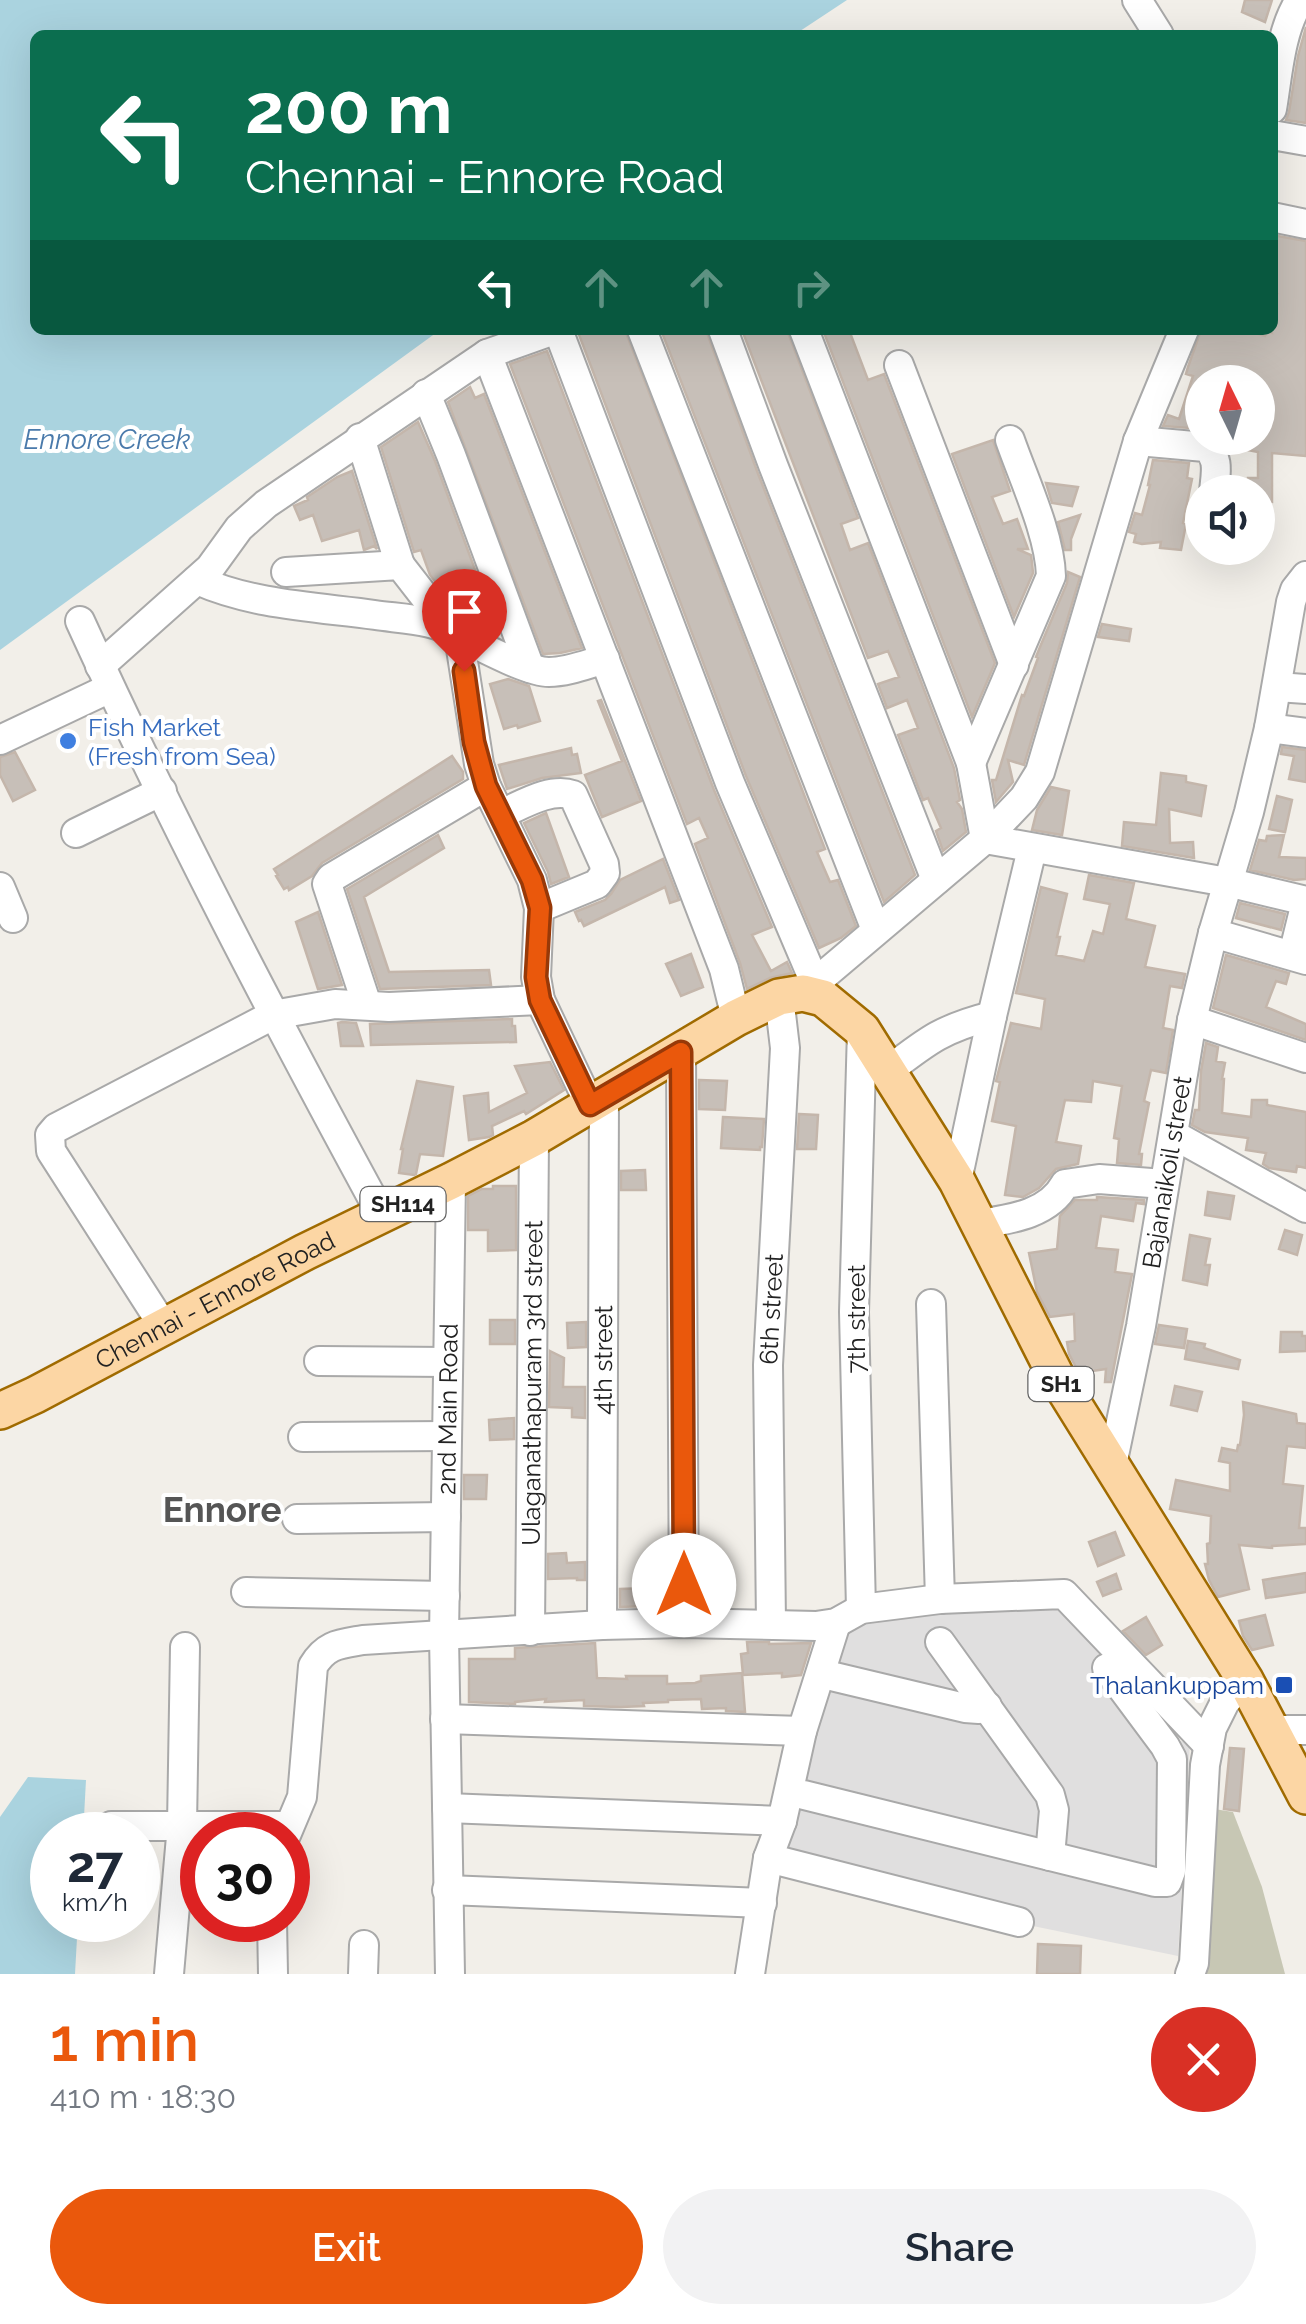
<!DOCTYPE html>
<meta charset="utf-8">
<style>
:root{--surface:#fff;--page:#f2f2f3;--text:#1f2937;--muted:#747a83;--accent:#ea580c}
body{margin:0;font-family:Raleway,sans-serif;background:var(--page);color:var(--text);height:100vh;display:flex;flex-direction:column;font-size:38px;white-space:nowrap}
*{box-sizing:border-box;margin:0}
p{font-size:32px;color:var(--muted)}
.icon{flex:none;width:55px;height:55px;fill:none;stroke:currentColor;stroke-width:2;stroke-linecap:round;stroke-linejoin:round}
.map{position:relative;height:1974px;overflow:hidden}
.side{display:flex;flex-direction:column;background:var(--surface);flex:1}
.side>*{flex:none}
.guide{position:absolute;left:30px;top:30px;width:1248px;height:305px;border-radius:15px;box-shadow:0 10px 40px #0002;background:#0b6e4f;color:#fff;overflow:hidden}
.needle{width:65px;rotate:355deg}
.tools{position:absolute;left:1185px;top:365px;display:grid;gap:20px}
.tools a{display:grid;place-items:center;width:90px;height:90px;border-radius:50%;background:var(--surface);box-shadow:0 10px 40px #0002;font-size:50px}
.speed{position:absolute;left:30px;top:1812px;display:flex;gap:20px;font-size:50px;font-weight:700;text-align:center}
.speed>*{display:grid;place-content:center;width:130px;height:130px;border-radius:50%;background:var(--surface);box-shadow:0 10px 40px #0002;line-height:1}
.speed small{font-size:25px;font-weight:400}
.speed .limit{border:15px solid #d22;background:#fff;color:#111}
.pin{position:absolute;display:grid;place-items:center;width:85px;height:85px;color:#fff;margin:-102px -42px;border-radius:50% 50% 50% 0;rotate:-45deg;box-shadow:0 0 10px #0007}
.pin .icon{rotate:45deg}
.me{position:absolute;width:110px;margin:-55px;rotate:0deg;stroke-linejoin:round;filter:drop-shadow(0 0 8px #0008)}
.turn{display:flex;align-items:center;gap:35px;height:210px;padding:0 50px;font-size:45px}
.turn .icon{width:130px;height:130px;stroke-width:2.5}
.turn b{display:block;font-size:70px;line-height:85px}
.lanes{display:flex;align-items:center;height:95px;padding:0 50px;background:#0003;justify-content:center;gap:50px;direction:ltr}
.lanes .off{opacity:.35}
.round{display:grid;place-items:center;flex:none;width:105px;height:105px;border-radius:52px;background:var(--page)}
.head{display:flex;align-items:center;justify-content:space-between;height:170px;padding:0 50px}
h1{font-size:60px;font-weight:600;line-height:75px;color:var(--accent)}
.primary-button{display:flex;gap:20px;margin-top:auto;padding:20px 50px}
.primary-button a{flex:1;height:115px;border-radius:60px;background:var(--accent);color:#fff;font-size:40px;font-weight:600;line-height:115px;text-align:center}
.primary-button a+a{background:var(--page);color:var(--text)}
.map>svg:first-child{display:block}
</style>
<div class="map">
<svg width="1306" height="1974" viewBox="0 0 1306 1974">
<rect width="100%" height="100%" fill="#f2efe9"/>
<path fill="#e0dfdf" d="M1062 1601 1169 1721 1178 1741 1190 1742 1178 1956 1033 1926 1024 1917 781 1855 806 1748 848 1624Z"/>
<path fill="#c7c7b4" d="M1214 1809 1233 1812 1262 1887 1285 1974H1201Z"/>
<path fill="#aad3df" d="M0 0H847L794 35H35V330H440L0 650Z
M28 1777 86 1780 83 1835H52V1920H78L75 1974H0V1817Z"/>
<path fill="#c7bfb8" stroke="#c4b6ab" stroke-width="2.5" d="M1245 0H1272L1265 22 1242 12Z
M1306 27V123L1286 120 1289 112 1298 56Z
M1272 235 1306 241V456L1272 453V502L1258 501V492H1248V478H1258V452L1228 446 1221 438H1258V382H1202V429L1163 426 1168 415 1179 419 1193 376 1186 374 1188 367 1201 330H1246L1265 336 1267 332 1272 333V309L1277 294 1272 293Z
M583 330H625L825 849 817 852 830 882 838 880 856 926 841 938 819 948 746 776 578 332Z
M661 330H706L757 471 915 875 884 902Z
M742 330H787L858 518 841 524 850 550 868 543 954 768 960 800 957 802 962 809 966 832 943 851 936 831 941 828 928 798 923 800 898 735 918 728 907 700 887 708 878 684 899 677 888 651 868 658Z
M823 330H849L868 380 884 374 995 663 972 717Z
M547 351 714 790 772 927 752 935 771 971 787 962 792 973 770 978 747 989 740 963 695 844 708 838 699 818 687 824 510 364Z
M470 387 475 398 484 394 582 648 560 653 543 654 448 402Z
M418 422 435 461 495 624 483 628 469 621 459 598 451 602 430 575 421 550 414 552 381 447Z
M993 440 1010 491 992 497 1003 524 1017 519 1028 549H1017L1031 555 1032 563 1033 573 1014 617 952 454Z
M1153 460 1189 463 1187 478 1192 479 1183 523 1186 524 1181 550 1160 548 1161 542 1142 544 1134 542 1136 534 1129 532 1135 513 1142 515 1150 485H1148Z
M352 471 377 549 374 546 364 550 359 530 322 541 313 515 300 520 294 506 308 500 307 497 337 477Z
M1046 483 1078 487 1072 506 1052 503Z
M1080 515 1071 539V550H1065L1058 522Z
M1068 572 1080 577 1024 765 1008 760 1013 782 996 802 992 780H996L1022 695 1024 696 1038 658 1036 657 1040 647 1067 583Z
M1102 624 1131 629 1129 641 1098 637Z
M508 679 529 686 540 721 518 728 517 725 504 729 490 684Z
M601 700 641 801 602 817 585 775 622 761 598 701Z
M1282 747 1306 750V782L1289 779 1294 756 1281 754Z
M571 748 572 755 577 754 581 773 542 778 507 789 499 765Z
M15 752 35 790 13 801 0 775V757Z
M452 756 463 772V779L322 863 312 876 289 890 288 887 284 889 276 876 278 875 274 869Z
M1161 773 1186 776V782L1206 786 1201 816 1169 809 1170 843 1193 842 1194 858 1122 846 1124 822 1156 825Z
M1051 787 1069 791 1062 835 1032 830 1037 810Z
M1277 796 1292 800 1285 832 1269 829Z
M546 813 569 877 551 884 548 872 524 823Z
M438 835 444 848 364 897 389 972 489 970 491 985 380 989 347 889Z
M1284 835 1279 857 1306 858V879L1294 880 1250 870 1259 840 1266 841 1267 836Z
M663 859 679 900 670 903 665 887 584 926 581 920 579 921 575 912 605 900 611 894 620 880Z
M1089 875 1134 883 1126 919 1155 926 1145 967 1185 974 1182 988 1170 986 1163 1028 1173 1030 1166 1073 1151 1070 1144 1101 1149 1103 1139 1154H1142L1141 1165 1117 1163 1119 1139 1114 1138 1122 1086 1093 1081 1091 1102 1065 1100 1056 1142 1081 1146 1078 1164 1056 1169 1039 1188 1023 1197 1005 1195 1016 1126 992 1121 1000 1082 996 1081 1011 1023 1041 1029 1045 999 1016 993 1041 887 1067 894 1057 937H1060L1056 955 1084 961 1093 931 1103 934 1110 904 1084 899Z
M1240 903 1285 914 1281 930 1236 918Z
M318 912 342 985 318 989 296 922Z
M691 954 703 987 681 996 666 964Z
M1226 955 1289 973 1286 984 1276 981 1266 1007 1306 1024V1040L1213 1008Z
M512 1019V1026H515L516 1042 371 1045 370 1024Z
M342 1022 356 1023 363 1046H341L338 1023Z
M1206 1043 1218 1047 1216 1061 1225 1063 1222 1079H1224L1222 1113 1251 1117 1252 1100H1267V1105L1306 1112V1168L1297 1166 1296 1172 1269 1168 1263 1164 1266 1153 1246 1150 1248 1138 1205 1132 1192 1125 1195 1110H1199L1201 1071Z
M550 1062 564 1090 526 1114 524 1111 492 1126 493 1135 489 1137 469 1140 464 1096 488 1093 489 1112 527 1093 515 1066Z
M699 1080 727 1081 725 1110 699 1109Z
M417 1081 453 1087 443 1156 420 1154 416 1174 414 1175 399 1173 403 1149H401Z
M799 1114 818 1115 816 1149H797Z
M723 1117 764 1119 762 1147H760V1150L721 1148Z
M645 1170 646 1190H621V1171Z
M493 1186H516V1250L488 1251V1230H468V1196L482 1189H493Z
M1208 1192 1234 1196 1230 1219 1205 1215Z
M1097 1197 1144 1200V1204L1136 1203 1133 1221 1101 1216 1096 1248 1118 1250 1115 1272 1132 1274 1111 1382H1105L1106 1369 1079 1373 1069 1354 1067 1342 1075 1341 1074 1314 1050 1317 1037 1292 1029 1253 1057 1249 1060 1216 1075 1200H1097Z
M1285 1230 1302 1235 1297 1255 1279 1249Z
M1190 1235 1210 1239 1205 1265H1210L1207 1285 1183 1280Z
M490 1320H515V1344H490Z
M586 1322V1347L568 1348 567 1323Z
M1159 1325 1187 1329 1184 1348 1155 1344Z
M1281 1332H1302V1336H1306V1351L1280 1352Z
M1188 1341 1205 1344 1204 1348 1240 1360 1238 1369 1185 1359Z
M550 1351 564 1358 563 1387H585V1418L572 1417V1408L549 1407Z
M1175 1386 1202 1392 1197 1411 1171 1405Z
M1243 1402 1296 1414 1297 1423 1306 1424V1448L1287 1446 1283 1484 1303 1486 1299 1528H1306V1544L1272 1546V1548L1239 1545 1249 1589 1218 1597 1209 1580 1205 1564H1208L1207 1544 1210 1543 1211 1516 1170 1509 1176 1480 1230 1491V1463L1219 1461 1222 1448 1237 1451 1238 1445H1240L1244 1415Z
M514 1418V1439L490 1440 489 1420Z
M464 1475H487L486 1499H464Z
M1115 1532 1124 1555 1098 1566 1089 1542Z
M566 1553 567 1563 585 1562V1580H577V1578L548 1579V1554Z
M1306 1573V1592L1266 1598 1263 1580Z
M1116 1574 1121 1589 1103 1596 1097 1582Z
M648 1588V1606L620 1607V1589Z
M1265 1615 1273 1645 1252 1650 1243 1636 1239 1621Z
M1146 1617 1162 1645 1146 1655 1123 1631Z
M747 1642H769V1644L811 1643 801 1675 782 1677V1673L743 1675 741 1654 748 1653Z
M595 1643 597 1678 627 1679 626 1676H667V1684L695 1683 701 1681V1676L742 1673 745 1712 726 1711V1708L702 1709 701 1699 668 1700V1702L643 1703 644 1706 621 1707 584 1706V1700L545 1702 546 1699 515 1702V1704L469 1702V1659H515V1648Z
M1230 1748 1244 1749 1239 1811 1224 1809Z
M1038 1944 1081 1946 1080 1974H1037Z"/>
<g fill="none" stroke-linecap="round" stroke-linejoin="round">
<g stroke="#a9a9a9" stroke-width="32">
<g id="minor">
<path d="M1137 0 1159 35"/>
<path d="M1272 109C1278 74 1280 31 1300 0"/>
<path d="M1272 135 1306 141"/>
<path d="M1272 217 1306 224"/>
<path d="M558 330 730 783 815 983"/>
<path d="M642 330 876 930"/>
<path d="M723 330 773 465 936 880"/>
<path d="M804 330 971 763 985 839 1227 882 1306 901"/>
<path d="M487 354 724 969 736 1018"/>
<path d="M899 365 1014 665"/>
<path d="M426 394 451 455 530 668"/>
<path d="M360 438 400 565"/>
<path d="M1138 441 1205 447C1221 457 1215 476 1214 492"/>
<path d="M286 572 400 565 449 628"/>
<path d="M197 580C253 605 316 607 375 615 401 619 438 619 459 636 481 646 527 672 549 672 568 672 587 664 605 659"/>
<path d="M80 621C172 823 275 1019 381 1214"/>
<path d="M459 636 479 764 486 786 532 880 539 908 536 977 540 1000 590 1105"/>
<path d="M100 666 210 568 239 528 266 504 487 354 554 330"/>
<path d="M1277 687 1306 689"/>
<path d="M1269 728 1306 733"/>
<path d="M0 740 110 688"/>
<path d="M971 763 1051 576C1050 535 1024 480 1010 440"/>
<path d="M501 814C522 805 550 787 573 795L604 864 605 873 597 884 539 908"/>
<path d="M76 833 162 791"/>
<path d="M0 887 13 918"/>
<path d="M1213 933 1306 960"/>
<path d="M1293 955 1306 902"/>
<path d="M803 993 985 839 1024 798 1040 772 1138 441 1184 330"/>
<path d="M367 1005 327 884 331 878 486 786"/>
<path d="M1192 1020 1306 1058"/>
<path d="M681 1052 684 1623"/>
<path d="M888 1071C927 1041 943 1028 992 1016"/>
<path d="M1174 1135 1306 1208"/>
<path d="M957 1181 992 1016 1032 849"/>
<path d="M980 1224C1011 1219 1049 1214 1065 1184L1099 1179 1164 1184"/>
<path d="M931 1304 940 1599"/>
<path d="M164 1327 51 1151 50 1135 56 1128 273 1015 335 1004 389 1007 540 1000"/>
<path d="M319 1361 448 1362"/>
<path d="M303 1437 447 1436"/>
<path id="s1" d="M1112 1465 1141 1326 1192 1020 1213 933 1249 812 1269 728 1291 602 1295 590 1306 576"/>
<path d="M297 1519 446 1517"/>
<path d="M246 1592 445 1596"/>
<path d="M861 1609 854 1312 862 1030"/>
<path id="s2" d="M771 1624 768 1365 785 1048 779 997"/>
<path id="s3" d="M602 1625 604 1097"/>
<path id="s4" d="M530 1631 534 1138"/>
<path d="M940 1642 1050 1795 1054 1810 1050 1856"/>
<path d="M835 1677 965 1708 979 1709 987 1706"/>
<path d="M445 1719 802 1731"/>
<path d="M1274 1730H1306"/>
<path d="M804 1795 1155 1882H1167L1171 1871 1172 1759 1165 1746 1107 1668"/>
<path d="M447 1808 782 1821"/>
<path d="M111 1826H289"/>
<path d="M286 1835 302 1797 313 1666C326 1644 340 1644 363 1640L602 1625 684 1623 816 1626 836 1623 861 1609 940 1599 1064 1594 1209 1746"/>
<path d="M768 1858 1019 1922"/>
<path d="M447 1890 762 1903"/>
<path d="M272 1920 273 1974"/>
<path d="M169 1974 182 1825 185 1647"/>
<path d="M363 1974 364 1945"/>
<path id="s5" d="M450 1974 444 1636 451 1181"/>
<path d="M750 1974 768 1858 782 1821 802 1731 836 1623"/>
<path d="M1190 1974 1194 1963 1205 1765 1212 1728 1225 1702 1245 1680"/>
</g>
</g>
<g stroke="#a06b00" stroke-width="40">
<g id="major">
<path id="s6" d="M0 1411 35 1395 305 1252 451 1181 534 1138 736 1018 779 997 803 993 823 998 862 1030 957 1181 1056 1376 1245 1680 1306 1796"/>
</g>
</g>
<use href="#minor" stroke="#fff" stroke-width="28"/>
<use href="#major" stroke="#fcd6a4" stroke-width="35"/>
</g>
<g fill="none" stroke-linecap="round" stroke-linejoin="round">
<g stroke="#983908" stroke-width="25">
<path id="route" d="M464 671 474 742 486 786 532 880 540 908 536 977 540 1000 590 1105 681 1052 684 1585"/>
</g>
<use href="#route" stroke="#ea580c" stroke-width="18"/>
</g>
<circle fill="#3f7fe0" stroke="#fff" stroke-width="4" cx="68" cy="741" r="10"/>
<rect fill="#1a4fb4" stroke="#fff" stroke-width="4" x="1274" y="1675" width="20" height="20" rx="5"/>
<g text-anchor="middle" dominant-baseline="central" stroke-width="8" stroke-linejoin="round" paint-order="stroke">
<g fill="#fff" stroke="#646464" stroke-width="2.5">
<rect x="360.5" y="1187" width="85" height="34" rx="8"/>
<rect x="1028.5" y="1367" width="65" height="34" rx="8"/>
</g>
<g font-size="22" font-weight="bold" fill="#222">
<text x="403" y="1204">SH114</text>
<text x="1061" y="1384">SH1</text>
</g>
<g font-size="25" fill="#366cbe" stroke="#fff" text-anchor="start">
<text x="88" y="727">Fish Market<tspan x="88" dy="29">(Fresh from Sea)</tspan></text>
</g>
<g font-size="25" fill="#222" stroke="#fff">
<text stroke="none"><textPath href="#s1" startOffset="298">Bajanaikoil street</textPath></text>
<text stroke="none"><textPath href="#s6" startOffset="242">Chennai - Ennore Road</textPath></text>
<text stroke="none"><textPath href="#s2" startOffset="315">6th street</textPath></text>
<text transform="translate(856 1319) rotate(-90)">7th street</text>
<text stroke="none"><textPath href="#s3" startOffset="265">4th street</textPath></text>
<text stroke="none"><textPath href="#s4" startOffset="248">Ulaganathapuram 3rd street</textPath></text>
<text stroke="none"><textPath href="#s5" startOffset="565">2nd Main Road</textPath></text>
</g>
<g font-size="25" fill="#164399" stroke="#fff" text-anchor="end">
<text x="1264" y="1685">Thalankuppam</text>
</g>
<g font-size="28" font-style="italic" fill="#4a7aab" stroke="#fff">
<text x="107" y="439">Ennore Creek</text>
</g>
<g font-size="35" font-weight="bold" fill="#555" stroke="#fff">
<text x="222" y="1509">Ennore</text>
</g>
</g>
</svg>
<div class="tools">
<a><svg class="needle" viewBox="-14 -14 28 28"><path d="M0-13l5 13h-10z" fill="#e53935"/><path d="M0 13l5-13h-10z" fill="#747a83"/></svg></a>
<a><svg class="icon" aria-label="sound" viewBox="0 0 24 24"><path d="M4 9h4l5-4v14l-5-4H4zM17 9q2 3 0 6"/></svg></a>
</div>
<div class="speed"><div>27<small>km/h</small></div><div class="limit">30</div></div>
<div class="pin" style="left:464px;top:671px;background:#d93025"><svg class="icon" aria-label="arrive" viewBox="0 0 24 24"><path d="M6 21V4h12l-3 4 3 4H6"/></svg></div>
<svg class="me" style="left:684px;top:1585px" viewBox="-20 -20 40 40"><circle r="19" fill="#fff"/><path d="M0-13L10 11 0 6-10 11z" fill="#ea580c"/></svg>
<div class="guide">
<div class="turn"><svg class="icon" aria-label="left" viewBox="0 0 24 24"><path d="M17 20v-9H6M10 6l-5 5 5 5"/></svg><div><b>200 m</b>Chennai - Ennore Road</div></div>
<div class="lanes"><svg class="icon" aria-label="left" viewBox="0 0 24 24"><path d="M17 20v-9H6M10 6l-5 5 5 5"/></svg><svg class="icon off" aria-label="ahead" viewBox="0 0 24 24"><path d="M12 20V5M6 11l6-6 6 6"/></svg><svg class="icon off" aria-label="ahead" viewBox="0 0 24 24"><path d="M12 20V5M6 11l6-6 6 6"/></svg><svg class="icon off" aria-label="right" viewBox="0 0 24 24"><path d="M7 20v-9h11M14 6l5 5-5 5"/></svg></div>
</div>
</div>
<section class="side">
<div class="head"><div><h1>1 min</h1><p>410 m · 18:30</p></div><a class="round" style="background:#d93025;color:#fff"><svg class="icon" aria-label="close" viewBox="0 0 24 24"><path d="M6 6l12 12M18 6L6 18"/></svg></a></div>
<div class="primary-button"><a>Exit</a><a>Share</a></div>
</section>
